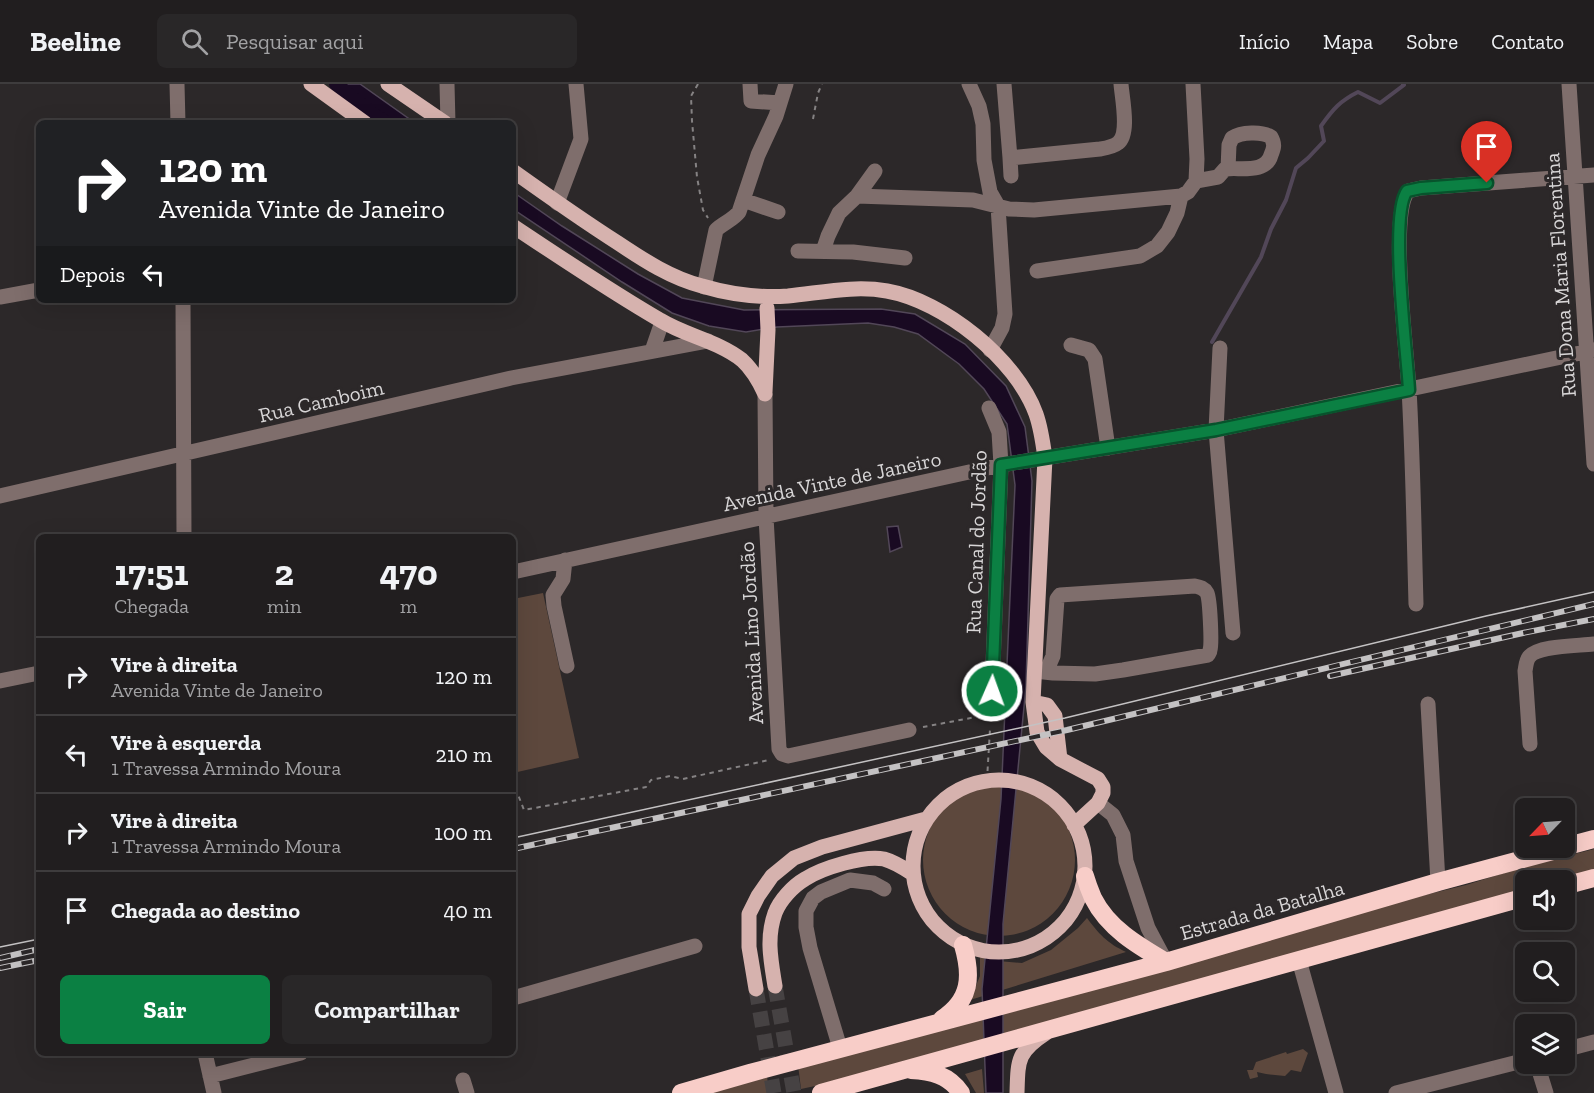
<!DOCTYPE html>
<html lang="pt">
<meta charset="utf-8">
<style>
:root{--surface:#211e1f;--page:#292728;--text:#f1f3f6;--muted:#a2a2a4;--line:#3e3c3d;--accent:#0b8043}
body{margin:0;font-family:"Zilla Slab",serif;background:var(--page);color:var(--text);height:100vh;display:flex;flex-direction:column;font-size:22px;white-space:nowrap}
*{box-sizing:border-box;margin:0}
p{font-size:20px;color:var(--muted)}
.icon{flex:none;width:33px;height:33px;fill:none;stroke:currentColor;stroke-width:2;stroke-linecap:round;stroke-linejoin:round}
.map{position:relative;flex:1;overflow:hidden}
.sheet{position:absolute;left:36px;top:450px;width:480px;height:522px;display:flex;flex-direction:column;background:var(--surface);border-radius:9px;box-shadow:0 6px 24px #0002,0 0 0 2px var(--line)}
.sheet>*{flex:none}
.top-card{position:absolute;left:36px;top:36px;width:480px;height:183px;border-radius:9px;box-shadow:0 6px 24px #0002,0 0 0 2px var(--line);background:#202124;color:#fff;overflow:hidden}
.needle{width:39px;rotate:245deg}
.fabs{position:absolute;left:1515px;top:714px;display:grid;gap:12px}
.fabs a{display:grid;place-items:center;width:60px;height:60px;border-radius:9px;background:var(--surface);box-shadow:0 6px 24px #0002,0 0 0 2px var(--line);font-size:30px}
.pin{position:absolute;display:grid;place-items:center;width:51px;height:51px;color:#fff;margin:-62px -26px;border-radius:50% 50% 50% 0;rotate:-45deg;box-shadow:0 0 6px #0007}
.pin .icon{rotate:45deg}
.me{position:absolute;width:66px;margin:-33px;rotate:2deg;stroke-linejoin:round;filter:drop-shadow(0 0 4px #0008)}
.turn{display:flex;align-items:center;gap:21px;height:126px;padding:0 24px;font-size:27px}
.turn .icon{width:78px;height:78px;stroke-width:2.5}
.turn b{display:block;font-size:42px;line-height:51px}
.then{display:flex;align-items:center;height:57px;padding:0 24px;background:#0003;gap:12px;font-size:22px}
.eta{display:flex;justify-content:space-evenly;align-items:center;height:102px;text-align:center}
.eta b{font-size:36px;font-weight:700;line-height:42px}
.cta{display:flex;gap:12px;margin-top:auto;padding:12px 24px}
.cta a{flex:1;height:69px;border-radius:9px;background:var(--accent);color:#fff;font-size:24px;font-weight:700;line-height:69px;text-align:center}
.cta a+a{background:var(--page);color:var(--text)}
ul{padding:0;list-style:none}
li{display:flex;align-items:center;gap:18px;height:78px;padding:0 24px;border-top:2px solid var(--line)}
li div{flex:1}
li b{display:block;font-size:22px}
li em{font-style:normal}
header{display:flex;align-items:center;gap:36px;box-sizing:border-box;height:84px;padding:0 30px;background:var(--surface);border-bottom:2px solid var(--line)}
header strong{font-size:28px}
nav{display:flex;gap:33px;margin-inline-start:auto;font-size:21px}
.search{width:420px;height:54px;background:var(--page);display:flex;align-items:center;gap:15px;box-sizing:border-box;padding:0 21px;border-radius:9px;color:var(--muted);font-size:22px}
.map>svg:first-child{display:block}
</style>
<header>
<strong>Beeline</strong>
<div class="search"><svg class="icon" aria-label="search" viewBox="0 0 24 24"><circle cx="10" cy="10" r="6"/><path d="M15 15l6 6"/></svg>Pesquisar aqui</div>
<nav><a>Início</a><a>Mapa</a><a>Sobre</a><a>Contato</a></nav>
</header>
<div class="map">
<svg width="1594" height="1009" viewBox="0 0 1594 1009">
<rect width="100%" height="100%" fill="#2c2829"/>
<path fill="#5d483d" d="M543 509 579 674 513 689V515Z
M923 776a76 76 0 1 1 152 0a76 76 0 1 1-152 0Z
M1594 765V788L1561 796H1526L1525 806 829 999 801 1005 798 981 1392 819 1466 801 1520 784Z
M1087 834C1099 850 1107 859 1126 868L970 916 980 892V873L998 877 1022 879 1051 866 1078 844Z
M1303 965 1308 969 1301 988 1291 986 1285 992 1266 990 1257 988 1258 993 1250 995 1247 986H1253L1256 978 1286 968 1287 970Z
M982 985 984 1009H976L965 990Z
M767 992 769 1009H709Z"/>
<path fill="#190a22" stroke="#524758" stroke-width="1.5" d="M334 0H360L415 39H389Z
M513 108 562 142 638 190 682 214 744 226 881 225 915 230 965 260 1006 302 1025 343 1032 397 1026 602 1003 840V1009H986L982 905 1001 715 1015 401 1007 340 984 305 959 280 918 250 894 243 868 239 777 243 746 248 709 242 672 229 622 198 513 125Z
M898 442 902 463 890 468 887 443Z"/>
<g fill="none" stroke-linecap="round" stroke-linejoin="round">
<path stroke="#524758" stroke-width="4" d="M1212 258 1261 173 1271 145 1286 116 1296 84 1308 74 1324 57 1321 42C1333 25 1340 17 1358 8L1380 19 1404 1 1403 0"/>
<path stroke="#190a22" stroke-width="14" d="M336 0 371 29 387 39"/>
<path stroke="#464243" stroke-width="15" stroke-dasharray="15 8" stroke-linecap="butt" d="M775 902 794 1009
M756 905 774 1009"/>
<path stroke="#858283" stroke-width="2" stroke-dasharray="4.5 4.5" stroke-linecap="butt" d="M698 0 691 12 692 37 697 93 703 126 708 134
M813 35 818 9 822 0
M923 643 976 633
M987 696 990 645
M513 709 517 708 524 726 646 703 651 696 670 692 683 695 769 676"/>
<path stroke="#7f6e6c" stroke-width="15" d="M177 0 178 39
M447 0 448 39
M750 0 751 17 780 19
M969 0 979 22 983 40 984 76 990 108 998 122 1005 230 1002 244 990 266
M1004 0 1010 74
M1569 0 1594 380
M1011 92 1010 74 1100 65C1106 64 1113 63 1118 59 1130 50 1122 14 1121 0
M1196 97 1218 93 1225 85C1240 83 1266 90 1271 71 1274 64 1275 60 1271 53 1262 47 1241 48 1232 54L1229 61 1228 85
M857 112 973 116 1009 125 1034 126 1181 112 1188 108 1196 97 1197 75 1193 0
M743 116 778 128
M557 119 581 55 576 0
M798 167 853 168 905 174
M823 167 828 152 839 129 857 112 875 87
M1037 187 1140 172 1157 162 1168 148 1177 129 1181 112
M704 203 716 146C723 139 733 136 739 128L758 71 776 32 786 0
M0 213 39 206
M183 216 184 453
M1071 261 1089 266 1095 275 1108 364
M1220 264 1216 346 1233 549
M652 267 662 238
M765 310 766 433 779 665 782 670 788 672 909 646
M989 324 999 348 1001 381 991 630
M0 412 511 294 708 257
M565 476 563 495 553 511 554 522 567 582
M513 488 1001 381 1216 346 1594 266
M1416 520C1414 448 1413 377 1409 305 1407 269 1389 131 1408 107L1421 104 1594 91
M1035 587 1053 589 1095 590 1123 586 1208 571C1209 569 1210 568 1210 566 1212 560 1210 515 1207 509 1204 504 1200 503 1195 502L1060 511 1057 515 1053 572 1046 588
M0 597 39 589
M1428 620 1438 798
M1530 660 1525 587C1526 582 1526 577 1529 573 1538 561 1579 562 1594 560
M1098 719 1113 731 1123 751 1126 777 1148 844 1166 878
M1299 876 1336 1009
M513 914 695 862
M840 964 810 864 806 843V827L813 814 821 808 850 796 873 799 884 805
M1564 966 1594 958
M205 969 214 1009
M1537 980 1546 1009
M210 992 301 969
M463 996 467 1009
M1396 1009 1526 976"/>
<path stroke="#d6b2ae" stroke-width="15" d="M311 0 365 39
M388 0 445 39
M513 87C548 112 582 136 618 159 645 177 671 194 702 202 729 210 759 214 788 212 820 209 854 201 887 207 944 217 1016 275 1036 330 1041 344 1043 359 1045 374L1033 618 1037 648 1046 663 1060 675 1098 695 1103 703V709L1098 719 1074 741
M513 142C561 174 610 207 660 236 686 252 718 257 742 276 753 286 759 297 765 310
M765 308 768 246 767 224
M1033 618 1047 621 1055 632 1060 675
M913 782a86 86 0 1 1 172 0a86 86 0 1 1-172 0Z
M775 902C771 877 766 854 775 829 780 816 793 802 805 795 822 784 864 771 884 775 895 778 904 784 913 790
M756 905 749 863V830L758 812 772 792 794 774 822 763 926 735
M1017 1009C1018 976 1017 968 1046 949"/>
<path stroke="#f8cdc8" stroke-width="18" d="M1564 763 1594 755
M1085 792C1087 799 1090 807 1093 814 1108 844 1137 861 1166 878
M1564 802 1594 794
M942 935C971 916 972 892 963 861
M911 986C931 987 949 991 961 1009
M681 1009 750 989 1166 878 1438 798 1564 764
M821 1009 1526 813"/>
<path stroke="#c4c2c3" stroke-width="1.5" d="M513 754 1065 634 1486 532 1594 508
M0 863 39 855"/>
<g stroke="#c4c2c3" stroke-width="6">
<path id="rail" d="M1330 592 1523 549 1594 535
M513 765 1067 646 1594 520
M0 874 39 865
M0 884 39 876"/>
</g>
<use href="#rail" stroke="#2c2829" stroke-width="4" stroke-dasharray="11" stroke-linecap="butt"/>
</g>
<g fill="none" stroke-linecap="round" stroke-linejoin="round">
<g stroke="#07532c" stroke-width="15">
<path id="route" d="M992 607 1001 381 1216 346 1409 306C1407 269 1389 131 1407 107L1421 104 1487 99"/>
</g>
<use href="#route" stroke="#0b8043" stroke-width="10"/>
</g>
<g text-anchor="middle" dominant-baseline="central" stroke-width="6" stroke-linejoin="round" paint-order="stroke">
<g font-size="21" fill="#d8d6d7" stroke="#2c2829">
<text transform="translate(1560 191) rotate(-94)">Rua Dona Maria Florentina</text>
<text transform="translate(321 317) rotate(-13)">Rua Camboim</text>
<text transform="translate(832 397) rotate(-12)">Avenida Vinte de Janeiro</text>
<text transform="translate(976 458) rotate(-88)">Rua Canal do Jordão</text>
<text transform="translate(751 549) rotate(-93)">Avenida Lino Jordão</text>
<text transform="translate(1262 826) rotate(-16)">Estrada da Batalha</text>
</g>
</g>
</svg>
<div class="fabs">
<a><svg class="needle" viewBox="-14 -14 28 28"><path d="M0-13l5 13h-10z" fill="#e53935"/><path d="M0 13l5-13h-10z" fill="#a2a2a4"/></svg></a>
<a><svg class="icon" aria-label="sound" viewBox="0 0 24 24"><path d="M4 9h4l5-4v14l-5-4H4zM17 9q2 3 0 6"/></svg></a>
<a><svg class="icon" aria-label="search" viewBox="0 0 24 24"><circle cx="10" cy="10" r="6"/><path d="M15 15l6 6"/></svg></a>
<a><svg class="icon" aria-label="layers" viewBox="0 0 24 24"><path d="M12 4l9 5-9 5-9-5zM3 14l9 5 9-5"/></svg></a>
</div>
<div class="pin" style="left:1487px;top:99px;background:#d93025"><svg class="icon" aria-label="arrive" viewBox="0 0 24 24"><path d="M6 21V4h12l-3 4 3 4H6"/></svg></div>
<svg class="me" style="left:992px;top:607px" viewBox="-20 -20 40 40"><circle r="17" fill="#0b8043" stroke="#fff" stroke-width="3"/><path d="M0-11L8 9 0 5-8 9z" fill="#fff"/></svg>
<div class="top-card">
<div class="turn"><svg class="icon" aria-label="right" viewBox="0 0 24 24"><path d="M7 20v-9h11M14 6l5 5-5 5"/></svg><div><b>120 m</b>Avenida Vinte de Janeiro</div></div>
<div class="then">Depois<svg class="icon" aria-label="left" viewBox="0 0 24 24"><path d="M17 20v-9H6M10 6l-5 5 5 5"/></svg></div>
</div>
<section class="sheet">
<div class="eta">
<div><b>17:51</b><p>Chegada</p></div>
<div><b>2</b><p>min</p></div>
<div><b>470</b><p>m</p></div>
</div>
<ul>
<li><svg class="icon" aria-label="right" viewBox="0 0 24 24"><path d="M7 20v-9h11M14 6l5 5-5 5"/></svg><div><b>Vire à direita</b><p>Avenida Vinte de Janeiro</p></div><em>120 m</em></li>
<li><svg class="icon" aria-label="left" viewBox="0 0 24 24"><path d="M17 20v-9H6M10 6l-5 5 5 5"/></svg><div><b>Vire à esquerda</b><p>1 Travessa Armindo Moura</p></div><em>210 m</em></li>
<li><svg class="icon" aria-label="right" viewBox="0 0 24 24"><path d="M7 20v-9h11M14 6l5 5-5 5"/></svg><div><b>Vire à direita</b><p>1 Travessa Armindo Moura</p></div><em>100 m</em></li>
<li><svg class="icon" aria-label="arrive" viewBox="0 0 24 24"><path d="M6 21V4h12l-3 4 3 4H6"/></svg><div><b>Chegada ao destino</b></div><em>40 m</em></li>
</ul>
<div class="cta"><a>Sair</a><a>Compartilhar</a></div>
</section>
</div>
